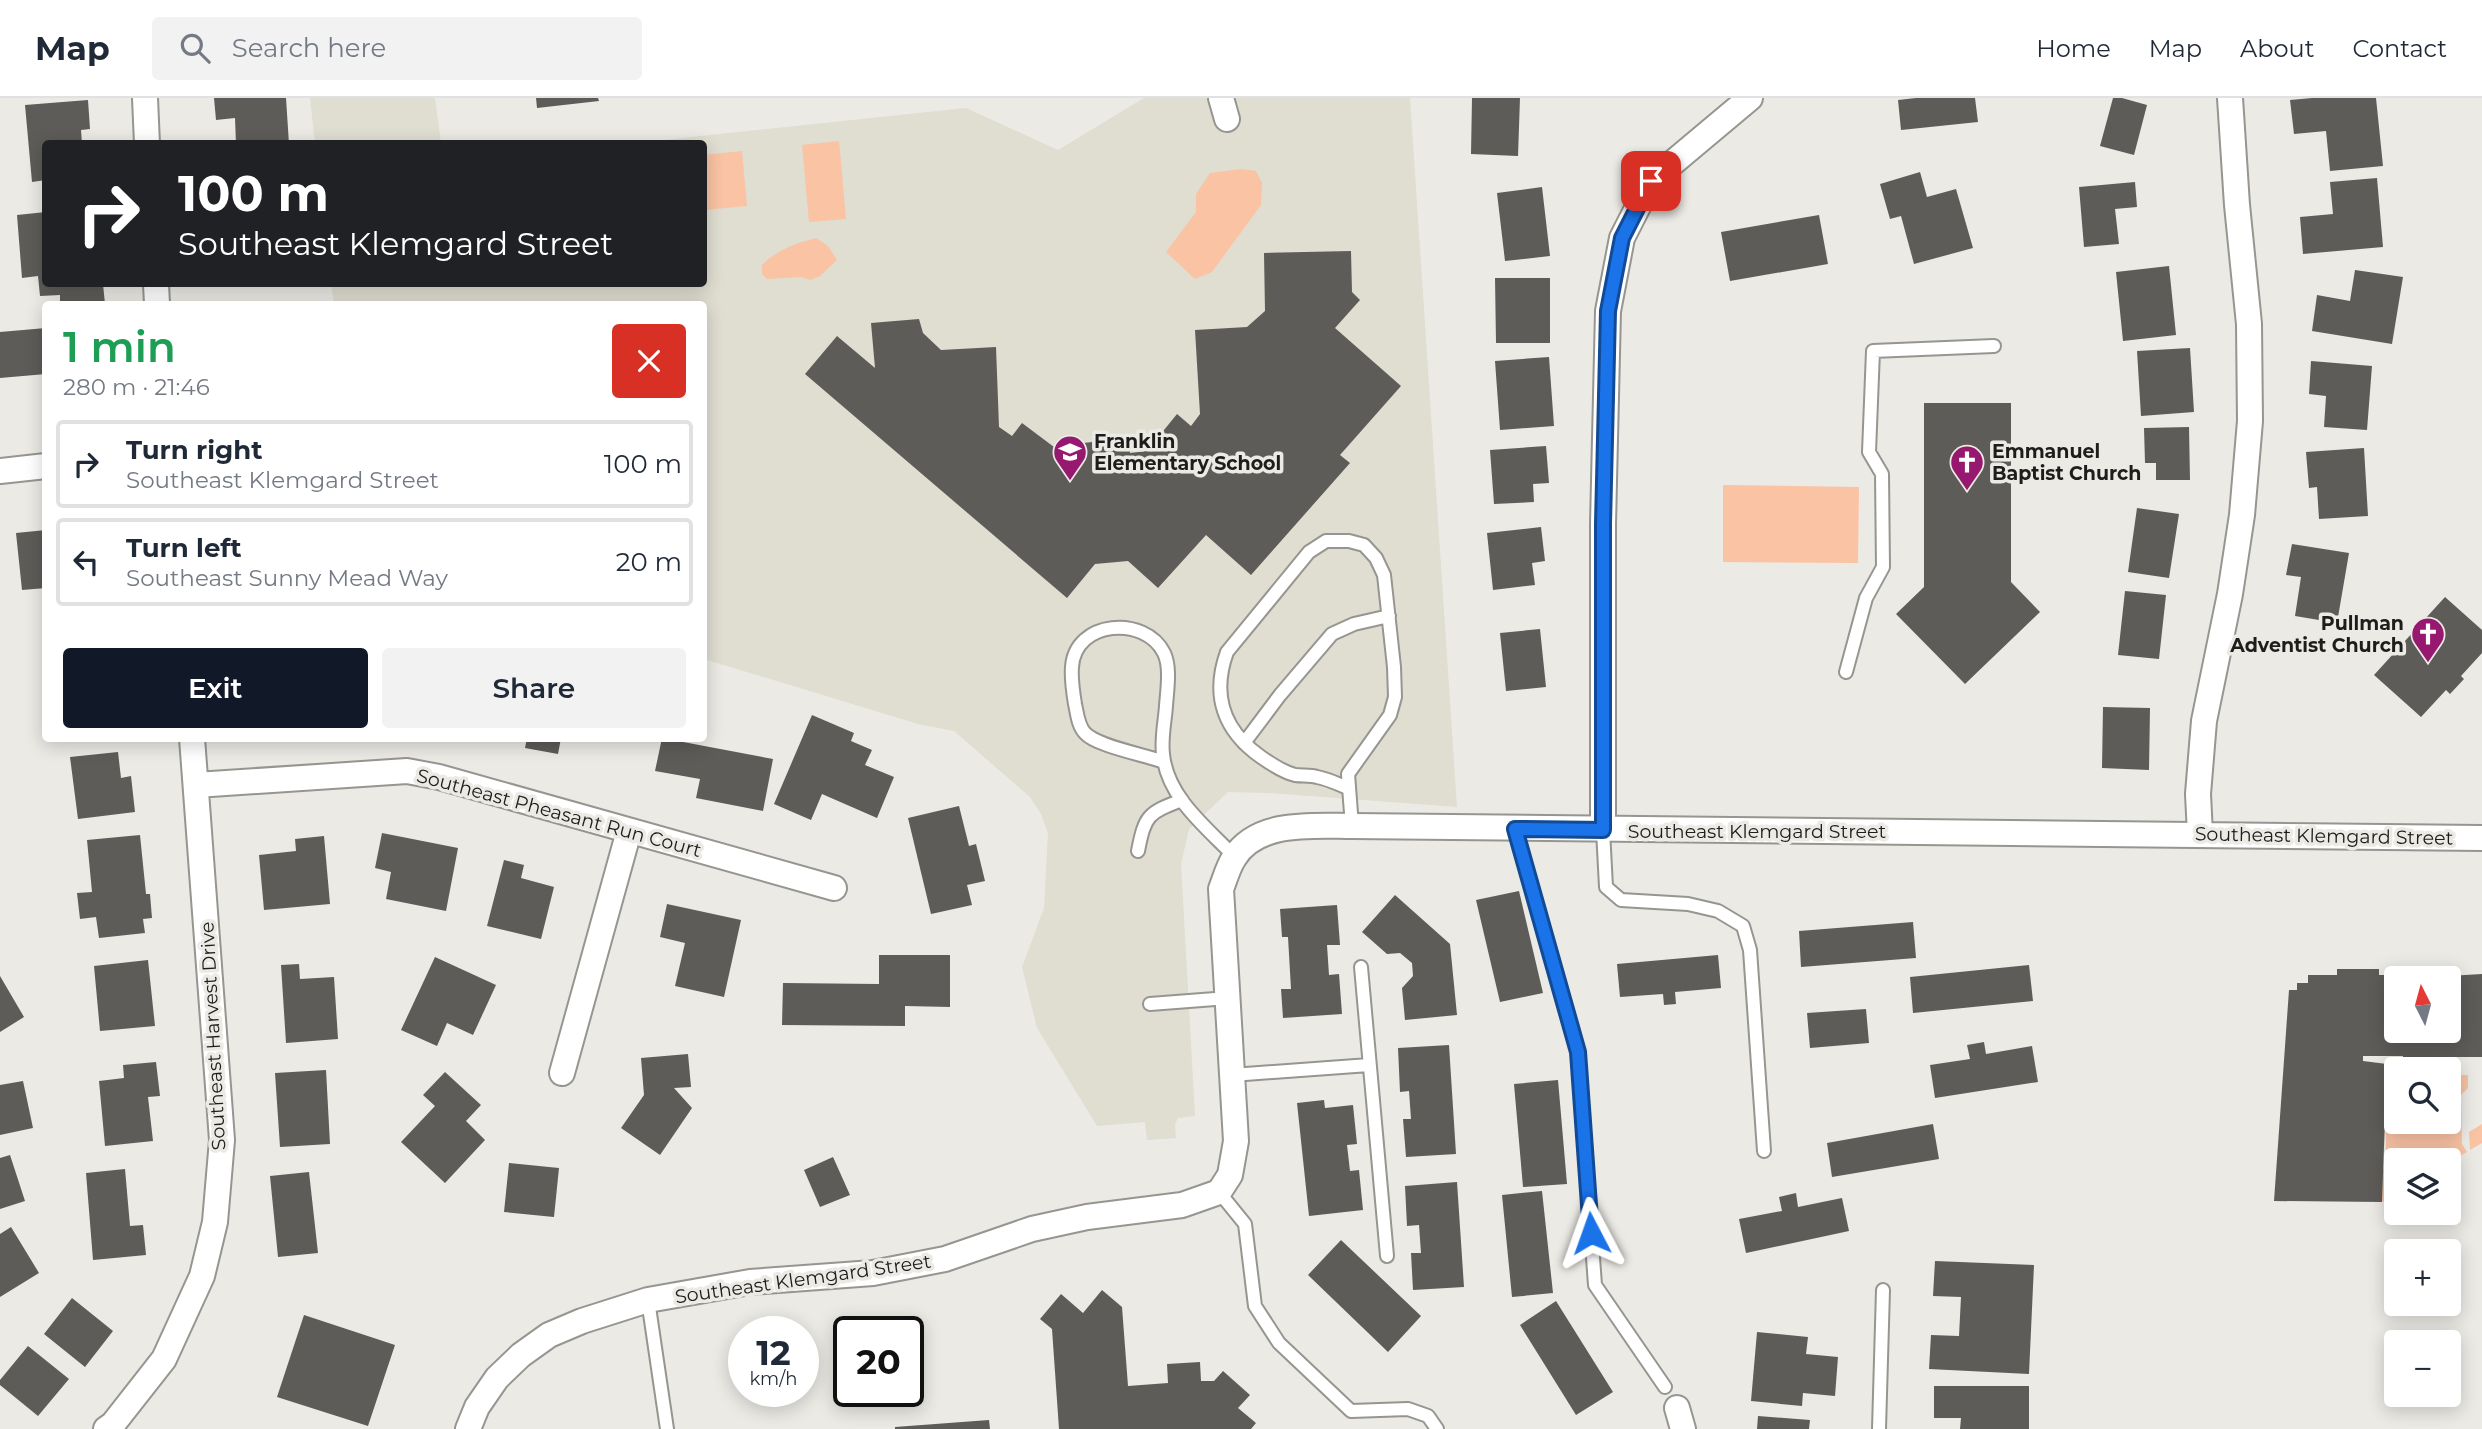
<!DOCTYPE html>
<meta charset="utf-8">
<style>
:root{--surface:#fff;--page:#f2f2f3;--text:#1f2937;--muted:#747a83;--line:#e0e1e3;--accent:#111827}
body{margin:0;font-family:Montserrat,sans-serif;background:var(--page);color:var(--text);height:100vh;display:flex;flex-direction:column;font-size:26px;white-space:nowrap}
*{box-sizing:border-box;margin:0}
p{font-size:23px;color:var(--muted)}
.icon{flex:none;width:38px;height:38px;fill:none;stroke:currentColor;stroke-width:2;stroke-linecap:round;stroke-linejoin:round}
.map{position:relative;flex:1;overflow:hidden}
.drawer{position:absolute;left:42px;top:203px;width:665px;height:441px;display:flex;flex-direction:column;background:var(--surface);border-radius:7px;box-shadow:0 4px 18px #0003}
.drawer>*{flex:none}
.hud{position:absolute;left:42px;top:42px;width:665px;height:147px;border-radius:7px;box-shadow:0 4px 18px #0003;background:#202124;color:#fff;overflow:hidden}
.needle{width:46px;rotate:354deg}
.buttons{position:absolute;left:2384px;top:868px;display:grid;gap:14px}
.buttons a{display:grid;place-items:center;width:77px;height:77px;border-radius:7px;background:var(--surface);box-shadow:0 4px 18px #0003;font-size:35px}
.speed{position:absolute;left:728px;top:1218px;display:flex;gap:14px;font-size:35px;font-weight:700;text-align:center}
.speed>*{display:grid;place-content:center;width:91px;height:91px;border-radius:50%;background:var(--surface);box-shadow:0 4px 18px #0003;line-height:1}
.speed small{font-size:18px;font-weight:400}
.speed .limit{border:4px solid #111;border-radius:10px;background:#fff;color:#111}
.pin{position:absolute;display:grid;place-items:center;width:60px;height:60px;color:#fff;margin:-30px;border-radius:14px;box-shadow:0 4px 10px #0006}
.me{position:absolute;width:77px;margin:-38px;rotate:356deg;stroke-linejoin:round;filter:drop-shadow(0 0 5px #0008)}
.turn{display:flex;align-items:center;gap:24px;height:147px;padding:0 21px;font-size:32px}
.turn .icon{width:91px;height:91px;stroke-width:2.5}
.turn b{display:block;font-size:49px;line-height:60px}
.round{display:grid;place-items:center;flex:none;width:74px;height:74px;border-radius:7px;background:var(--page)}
.summary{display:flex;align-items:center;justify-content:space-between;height:119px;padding:0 21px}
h1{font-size:42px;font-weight:600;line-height:52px;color:#1e9e55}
.primary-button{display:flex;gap:14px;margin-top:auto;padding:14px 21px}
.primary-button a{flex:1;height:80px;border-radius:7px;background:var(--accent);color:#fff;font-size:28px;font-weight:600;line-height:80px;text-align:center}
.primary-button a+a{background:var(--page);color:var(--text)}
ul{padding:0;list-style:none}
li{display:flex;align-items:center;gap:21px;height:88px;margin:0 14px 10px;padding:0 7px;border:4px solid var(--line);border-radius:7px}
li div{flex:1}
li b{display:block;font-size:26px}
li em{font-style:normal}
header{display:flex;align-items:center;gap:42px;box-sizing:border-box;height:98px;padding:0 35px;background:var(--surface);border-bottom:2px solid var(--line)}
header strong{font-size:33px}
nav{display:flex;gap:38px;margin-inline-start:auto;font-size:24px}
.search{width:490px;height:63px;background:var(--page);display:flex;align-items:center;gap:18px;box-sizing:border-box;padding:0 24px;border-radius:7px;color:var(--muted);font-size:26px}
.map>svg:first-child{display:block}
</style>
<header>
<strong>Map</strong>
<div class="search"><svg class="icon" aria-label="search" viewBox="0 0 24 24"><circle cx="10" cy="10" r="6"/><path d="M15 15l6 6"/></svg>Search here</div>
<nav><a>Home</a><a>Map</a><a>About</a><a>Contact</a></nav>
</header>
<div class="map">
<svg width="2482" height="1331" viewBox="0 0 2482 1331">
<rect width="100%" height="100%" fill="#ebeae5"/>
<path fill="#e0ddd1" d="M310 0H435L441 45H315Z
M1144 0H1410L1457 709 1269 695 1228 694 1189 731 1181 766 1195 1018 1178 1020 1175 1026 1176 1040 1147 1042 1145 1024 1097 1028 1037 930 1022 869 1044 810 1048 735 1041 716 1030 699 954 633 918 626 704 561V206H334L331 186H704V46L635 45 966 10 1058 52Z"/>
<path fill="#fac3a4" d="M839 43 846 121 809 124 802 47Z
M742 53 747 108 704 112V57Z
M1242 71 1256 73 1262 85 1261 107 1212 174 1195 181 1166 154 1196 114V96L1210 75Z
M816 140 828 148 837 162 820 178 810 182 801 179 767 181 762 176V167C777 152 796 145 816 140Z
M1723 387 1859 389 1858 465 1723 464Z
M2429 965V971H2396V1024H2448V977H2468V990L2461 997 2462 1046 2467 1054 2448 1065V1062H2396V1096L2382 1104 2381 1072 2386 1071V1033L2381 1032 2382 1023H2386V992L2382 972 2387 966Z
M2482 1026V1045L2470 1052 2469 1034Z"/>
<path fill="#5e5c58" d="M214 0H286L289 46H236L235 20 216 22Z
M536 0H598L599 3 537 10Z
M1472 0H1520L1518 58 1471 56Z
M1916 0H1975L1978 24 1901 32 1898 2Z
M2113 0H2122L2147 7 2134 57 2100 48Z
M2312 0H2376L2383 68 2330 73 2326 33 2294 36 2290 2Z
M88 2 90 31 81 32 82 46H46V82L32 84 25 7Z
M1920 74 1927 99 1956 91 1973 150 1914 166 1901 118 1890 121 1880 86Z
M2377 80 2383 149 2303 156 2300 119 2333 116 2330 84Z
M2135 84 2137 109 2115 111 2119 146 2084 149 2079 89Z
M1542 89 1550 158 1505 163 1497 95Z
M46 114V186H103L105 206H60V197L40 198 38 178 22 180 17 117Z
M1819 117 1828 166 1730 183 1721 134Z
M1351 153 1352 194 1360 202 1335 230 1401 288 1340 357 1350 365 1251 477 1206 437 1158 490 1128 463 1095 466 1067 500 805 276 837 238 875 270 871 225 919 221 923 235 941 252 996 249 999 329 1012 338 1022 325 1070 361 1074 346 1129 340 1130 355 1147 353 1177 316 1191 328 1200 316 1195 232 1247 229 1265 213 1264 155Z
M2169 168 2176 237 2123 243 2116 174Z
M2355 172 2403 179 2392 246 2312 233 2317 197 2350 203Z
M1495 180H1550V245H1496Z
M46 230V276L0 280V234Z
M2190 250 2194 314 2141 318 2137 253Z
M1549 259 1554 328 1500 332 1495 263Z
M2311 263 2372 268 2367 332 2324 329 2326 298 2309 296Z
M1924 305H2011V484L2040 514 1965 586 1896 516 1924 489Z
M2189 329 2190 382H2156V365H2145L2144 330Z
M1546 348 1549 385 1533 386 1534 404 1494 406 1490 352Z
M2364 350 2368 418 2319 421 2317 389 2309 390 2306 354Z
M2137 410 2179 416 2169 480 2128 474Z
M1541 429 1545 463 1532 465 1535 487 1493 492 1487 435Z
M46 432V490L22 492 16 435Z
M2292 446 2349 455 2337 525 2295 518 2301 479 2286 477Z
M2125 493 2166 497 2159 561 2118 557Z
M2445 499 2482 532V555L2461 578 2464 581 2450 596 2446 592 2421 619 2374 577Z
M1540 531 1546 589 1506 593 1500 535Z
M2103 609 2150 610 2149 672 2102 670Z
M812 617 854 635 851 643 872 652 865 667 894 679 877 720 822 696 811 722 774 706Z
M527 640H561L558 656 525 650Z
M662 640 773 661 763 713 696 700 700 681 655 673Z
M118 654 121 680 131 678 135 714 78 721 70 659Z
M959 708 969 748 976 746 985 783 967 787 972 807 931 816 908 720Z
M382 735 458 750 446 813 386 801 391 774 375 770Z
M140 737 146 796H150L152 820 143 821 145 835 99 840 96 819 80 821 77 795 92 794 87 742Z
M324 738 330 806 264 812 259 757 296 753 295 741Z
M504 762 524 767 521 780 554 789 541 841 487 828Z
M1519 793 1543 895 1500 904 1476 802Z
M1395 797 1450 846 1457 917 1405 922 1402 890 1413 878 1412 865 1400 855 1387 856 1362 834Z
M667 806 741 822 724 899 675 888 685 845 660 839Z
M1337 807 1340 847H1327L1329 877 1339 876 1342 916 1283 920 1281 891H1291L1288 839H1282L1280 811Z
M1913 824 1916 860 1801 869 1799 833Z
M879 857H950V909L905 908V928L782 927 783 885 879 886Z
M1718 857 1721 890 1675 894 1676 906 1664 907 1663 896 1620 899 1617 866Z
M435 859 496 887 473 937 447 925 437 948 401 932Z
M148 862 155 928 100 933 94 868Z
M299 866 300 881 334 879 338 941 286 945 281 867Z
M2029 867 2033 903 1913 915 1910 879Z
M2337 871H2379V877H2401V873H2441V880H2396V933H2448V878L2482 876V959H2438L2439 962H2403V958H2363V963L2387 966 2382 1104 2274 1103 2289 892H2297V885H2308V877H2337Z
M0 878 24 919 0 934Z
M1866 911 1869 945 1810 950 1807 915Z
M1984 944 1986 956 2032 948 2038 984 1935 1000 1930 967 1970 961 1967 947Z
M1449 947 1456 1056 1406 1059 1403 1021H1411L1409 993 1400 994 1398 950Z
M688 956 691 989 674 990 692 1010 660 1057 621 1030 644 997 641 960Z
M156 964 160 998 148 999 153 1043 105 1048 99 983 124 980 123 967Z
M326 972 330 1046 280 1049 275 975Z
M445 974 481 1007 466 1023 485 1042 445 1085 401 1044 435 1008 423 997Z
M1558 982 1567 1086 1523 1089 1514 986Z
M23 983 33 1030 0 1037V987Z
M1324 1002 1325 1010 1353 1007 1357 1046 1347 1047 1350 1073 1359 1072 1363 1112 1309 1118 1297 1005Z
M1933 1026 1939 1061 1832 1079 1827 1045Z
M10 1057 25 1103 0 1111V1060Z
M833 1059 850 1097 820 1109 804 1072Z
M509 1065 559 1070 554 1119 504 1114Z
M125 1071 130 1128 143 1127 146 1157 93 1162 86 1075Z
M309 1074 318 1155 278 1159 270 1078Z
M1457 1084 1464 1189 1413 1192 1411 1155H1421L1419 1127 1407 1128 1405 1088Z
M1542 1093 1553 1195 1512 1199 1502 1097Z
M1796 1095 1798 1109 1842 1100 1849 1133 1746 1155 1739 1121 1782 1113 1779 1099Z
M11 1129 39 1175 0 1199V1136Z
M1341 1142 1421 1218 1388 1254 1308 1177Z
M1935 1163 2034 1167 2029 1276 1929 1271 1931 1237 1959 1238 1961 1199 1933 1198Z
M1102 1192 1122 1209 1128 1288 1168 1285 1167 1266 1200 1264 1201 1283H1214L1223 1273 1250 1297 1238 1310 1256 1325 1251 1331H1059L1052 1231 1040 1221 1061 1196 1083 1215Z
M72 1200 113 1233 85 1269 44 1236Z
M1556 1203 1613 1294 1576 1317 1520 1227Z
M304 1217 395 1247 368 1328 277 1299Z
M1757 1234 1808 1239 1806 1256 1838 1259 1835 1298 1803 1295 1802 1308 1751 1303Z
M28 1248 69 1281 38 1318 0 1287V1282Z
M1934 1288H2029V1331H1960L1961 1320H1934Z
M1758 1318 1810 1322 1809 1331H1757Z
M989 1322 990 1331H895V1329Z"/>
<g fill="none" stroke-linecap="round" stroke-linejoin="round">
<g stroke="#969590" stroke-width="16">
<path id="service" d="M1846 574 1866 500 1883 469 1882 376 1869 354 1873 253 1994 248
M1244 645 1280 597 1332 536 1354 526 1389 518
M1164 664C1146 657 1096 648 1085 635 1078 628 1077 615 1075 606 1073 594 1071 581 1072 569 1075 522 1145 517 1164 555 1171 569 1167 593 1166 608 1165 623 1161 640 1163 656 1167 699 1206 729 1234 758
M1348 690C1338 686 1328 681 1317 679 1310 677 1303 678 1295 677 1283 674 1271 666 1261 659 1224 633 1211 598 1227 554L1309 454 1326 443H1349L1364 447 1376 460 1384 477 1394 569 1395 599 1390 617 1348 676 1352 728
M1515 731 1578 954 1595 1187 1665 1289
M1603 732 1606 789 1621 802 1688 806 1718 813 1743 828 1750 852 1764 1053
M1138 753C1145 717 1148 715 1182 702
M1361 869 1387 1158
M1150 906 1228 900
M1232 977 1369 967
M1219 1094 1245 1126 1255 1208 1279 1245 1351 1313 1408 1311 1428 1318 1437 1331
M648 1202 667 1331
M1879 1331 1883 1192"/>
</g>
<g stroke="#969590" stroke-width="28">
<path id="minor" d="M145 0 147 46
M1221 0 1227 21
M156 186 157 206
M0 373 46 368
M196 687 407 673 439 679 834 790
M1603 732V426L1608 213 1622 140 1651 83 1750 0
M2200 736 2198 696 2204 623 2230 496 2242 417 2250 323 2249 226 2237 107 2230 0
M562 975 629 733
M1677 1310 1683 1331
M106 1331 113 1326 164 1261 202 1178 215 1124 222 1042 192 640
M468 1331 477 1309 497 1280 521 1257 549 1237 582 1223 648 1202 750 1184 873 1175 945 1161 1032 1131 1087 1119 1182 1107 1219 1094 1230 1077 1236 1043 1221 791C1225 781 1228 769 1234 760 1257 722 1314 728 1352 728L2482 740"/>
</g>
<use href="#service" stroke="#fff" stroke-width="12"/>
<use href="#minor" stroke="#fff" stroke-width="24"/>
</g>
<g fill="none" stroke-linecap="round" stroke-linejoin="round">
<g stroke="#114b97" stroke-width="18">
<path id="route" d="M1591 1135 1578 954 1515 731 1603 732V426L1608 213 1622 140 1651 83"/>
</g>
<use href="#route" stroke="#1a73e8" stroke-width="12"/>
</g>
<defs>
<g id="school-pin" transform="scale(1.75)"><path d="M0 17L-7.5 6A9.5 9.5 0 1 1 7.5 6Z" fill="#97186f" stroke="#ebeae5"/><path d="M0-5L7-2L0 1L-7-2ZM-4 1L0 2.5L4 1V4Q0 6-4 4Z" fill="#fff"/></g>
<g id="church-pin" transform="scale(1.75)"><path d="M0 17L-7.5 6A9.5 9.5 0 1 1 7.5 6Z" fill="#97186f" stroke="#ebeae5"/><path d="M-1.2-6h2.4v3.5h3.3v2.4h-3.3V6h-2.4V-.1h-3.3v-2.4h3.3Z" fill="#fff"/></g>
</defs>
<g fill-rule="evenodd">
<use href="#school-pin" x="1070" y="354"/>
<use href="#church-pin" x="1967" y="364"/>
<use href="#church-pin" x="2428" y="536"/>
</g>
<g text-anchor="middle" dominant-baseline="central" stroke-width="7" stroke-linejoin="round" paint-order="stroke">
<g font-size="19" font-weight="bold" fill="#1e1d1c" stroke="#ebeae5" text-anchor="start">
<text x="1094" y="343">Franklin<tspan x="1094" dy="22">Elementary School</tspan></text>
<text x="1992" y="353">Emmanuel<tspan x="1992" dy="22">Baptist Church</tspan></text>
<text x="2404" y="525" text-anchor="end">Pullman<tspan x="2404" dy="22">Adventist Church</tspan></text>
</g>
<g font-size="19" fill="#1e1d1c" stroke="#ebeae5">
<text transform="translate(559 715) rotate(15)">Southeast Pheasant Run Court</text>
<text x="1757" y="733">Southeast Klemgard Street</text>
<text transform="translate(2324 738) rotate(1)">Southeast Klemgard Street</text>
<text transform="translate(213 938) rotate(-93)">Southeast Harvest Drive</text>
<text transform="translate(803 1181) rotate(-8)">Southeast Klemgard Street</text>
</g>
</g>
</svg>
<div class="buttons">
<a><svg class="needle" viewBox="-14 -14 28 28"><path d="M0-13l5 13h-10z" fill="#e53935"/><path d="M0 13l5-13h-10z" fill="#747a83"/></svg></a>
<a><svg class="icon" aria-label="search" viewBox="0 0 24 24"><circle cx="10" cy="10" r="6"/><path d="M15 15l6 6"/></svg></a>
<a><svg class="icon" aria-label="layers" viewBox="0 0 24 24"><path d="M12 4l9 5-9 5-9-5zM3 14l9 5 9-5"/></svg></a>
<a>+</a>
<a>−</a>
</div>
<div class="speed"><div>12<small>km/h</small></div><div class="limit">20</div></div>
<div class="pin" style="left:1651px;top:83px;background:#d93025"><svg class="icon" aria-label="arrive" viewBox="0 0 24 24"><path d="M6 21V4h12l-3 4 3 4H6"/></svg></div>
<svg class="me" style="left:1591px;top:1135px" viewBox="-20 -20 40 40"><path d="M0-17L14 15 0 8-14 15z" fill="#1a73e8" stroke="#fff" stroke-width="4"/></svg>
<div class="hud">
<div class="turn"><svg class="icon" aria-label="right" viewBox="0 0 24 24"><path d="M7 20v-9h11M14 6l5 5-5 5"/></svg><div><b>100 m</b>Southeast Klemgard Street</div></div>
</div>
<section class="drawer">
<div class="summary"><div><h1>1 min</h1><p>280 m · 21:46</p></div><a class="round" style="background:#d93025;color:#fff"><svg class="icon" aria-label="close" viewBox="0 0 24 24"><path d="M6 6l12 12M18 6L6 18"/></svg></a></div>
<ul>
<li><svg class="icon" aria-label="right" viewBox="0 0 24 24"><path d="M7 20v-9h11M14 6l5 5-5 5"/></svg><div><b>Turn right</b><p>Southeast Klemgard Street</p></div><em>100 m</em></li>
<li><svg class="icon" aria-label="left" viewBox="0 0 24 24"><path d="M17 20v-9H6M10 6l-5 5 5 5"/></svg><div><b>Turn left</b><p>Southeast Sunny Mead Way</p></div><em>20 m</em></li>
</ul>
<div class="primary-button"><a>Exit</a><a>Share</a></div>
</section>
</div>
